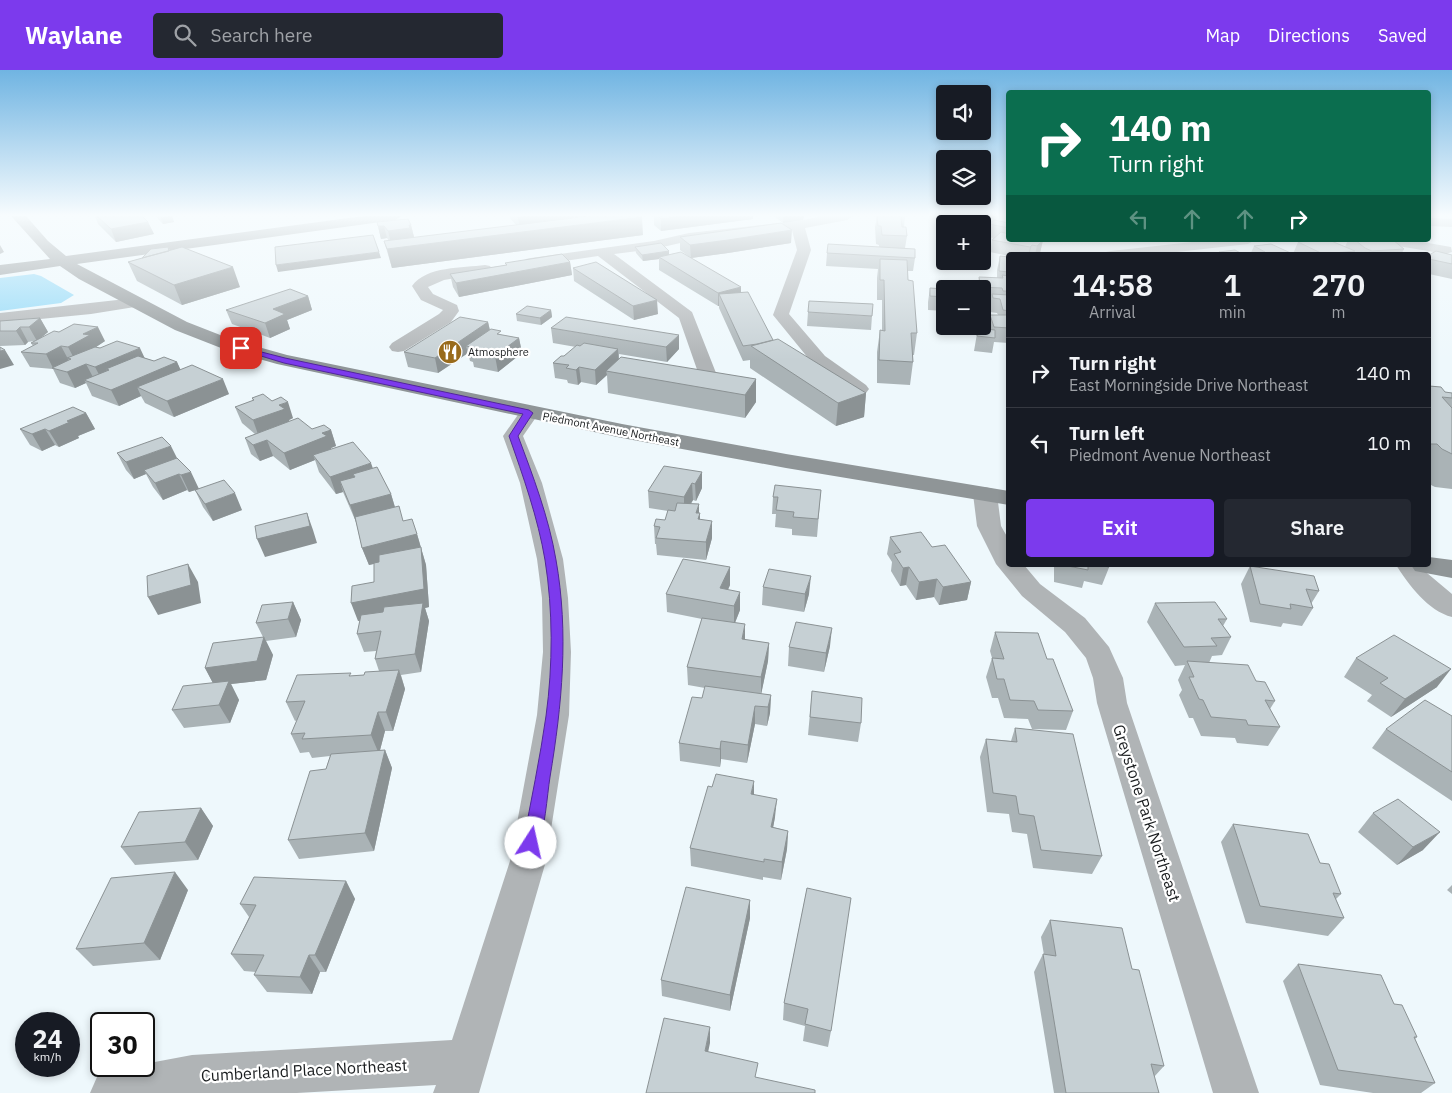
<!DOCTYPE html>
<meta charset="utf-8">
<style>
:root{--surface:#171b24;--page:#242831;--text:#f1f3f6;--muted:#9ea1a6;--line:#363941;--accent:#7c3aed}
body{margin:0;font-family:"IBM Plex Sans",sans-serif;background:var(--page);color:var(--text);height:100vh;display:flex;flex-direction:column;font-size:19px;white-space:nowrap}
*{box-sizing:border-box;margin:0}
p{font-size:16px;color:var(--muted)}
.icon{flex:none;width:28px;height:28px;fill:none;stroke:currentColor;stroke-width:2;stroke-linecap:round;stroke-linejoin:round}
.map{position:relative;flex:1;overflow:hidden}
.drawer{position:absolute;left:1006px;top:182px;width:425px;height:315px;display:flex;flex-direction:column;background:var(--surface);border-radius:5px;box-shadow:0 2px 8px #0003}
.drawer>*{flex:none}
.guide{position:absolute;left:1006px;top:20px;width:425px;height:152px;border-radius:5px;box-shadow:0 2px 8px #0003;background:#0b6e4f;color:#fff;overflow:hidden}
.buttons{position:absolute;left:936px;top:15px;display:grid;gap:10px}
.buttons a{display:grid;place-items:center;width:55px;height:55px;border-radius:5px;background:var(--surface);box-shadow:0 2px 8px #0003;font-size:25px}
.speed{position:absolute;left:15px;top:942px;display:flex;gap:10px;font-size:25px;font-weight:700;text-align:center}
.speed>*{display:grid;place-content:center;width:65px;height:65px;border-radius:50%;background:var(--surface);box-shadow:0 2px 8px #0003;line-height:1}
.speed small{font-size:12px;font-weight:400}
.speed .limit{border:2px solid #111;border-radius:8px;background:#fff;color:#111}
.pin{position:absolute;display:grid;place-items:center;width:42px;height:42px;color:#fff;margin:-21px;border-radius:10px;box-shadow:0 2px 8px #0006}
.me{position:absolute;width:55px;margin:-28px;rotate:10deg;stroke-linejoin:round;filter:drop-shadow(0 0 4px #0008)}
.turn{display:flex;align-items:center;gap:18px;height:105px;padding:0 20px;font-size:22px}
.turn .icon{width:65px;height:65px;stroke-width:2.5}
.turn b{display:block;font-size:35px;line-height:42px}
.lanes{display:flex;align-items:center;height:48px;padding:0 20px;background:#0003;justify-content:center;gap:25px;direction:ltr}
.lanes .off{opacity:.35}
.eta{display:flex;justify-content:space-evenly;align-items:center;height:85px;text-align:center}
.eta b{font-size:30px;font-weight:600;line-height:35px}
.button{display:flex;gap:10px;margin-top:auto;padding:10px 20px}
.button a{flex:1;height:58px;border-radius:5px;background:var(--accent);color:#fff;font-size:20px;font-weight:600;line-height:58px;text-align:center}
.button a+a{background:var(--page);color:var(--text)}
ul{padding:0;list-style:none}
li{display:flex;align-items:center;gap:15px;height:70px;padding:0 20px;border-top:1px solid var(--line)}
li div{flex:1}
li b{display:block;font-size:19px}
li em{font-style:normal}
header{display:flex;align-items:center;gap:30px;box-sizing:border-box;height:70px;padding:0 25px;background:var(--accent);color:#fff}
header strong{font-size:24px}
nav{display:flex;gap:28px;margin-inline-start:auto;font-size:18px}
.search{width:350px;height:45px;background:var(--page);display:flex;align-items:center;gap:12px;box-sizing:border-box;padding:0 18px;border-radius:5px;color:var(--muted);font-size:19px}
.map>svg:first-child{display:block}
</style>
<header>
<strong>Waylane</strong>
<div class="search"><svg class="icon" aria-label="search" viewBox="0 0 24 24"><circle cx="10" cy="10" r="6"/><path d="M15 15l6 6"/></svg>Search here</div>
<nav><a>Map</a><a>Directions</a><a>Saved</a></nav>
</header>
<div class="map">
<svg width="1452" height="1023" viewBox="0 0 1452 1023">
<rect width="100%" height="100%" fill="#eef8fc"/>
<path fill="#8fd8f7" d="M34 204 41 206 74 225 61 233 0 241V208Z"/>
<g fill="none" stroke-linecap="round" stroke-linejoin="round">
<path fill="#b0b4b6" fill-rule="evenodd" d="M824 146H853L847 150 805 158 811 180 789 244 825 286 866 315 869 319 866 323 859 325 852 323 813 294 773 245 797 180 792 160 689 171 654 179 614 184 692 242 718 308 716 312 709 314 702 312 700 308 679 248 598 186 531 196 526 195 524 192 526 189 531 188 654 171 689 163 798 151Z
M1429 148 1452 149V157L1429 156Z
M1210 170H1255L1248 174 1150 185H1104L1106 182 1111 181Z
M1379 170H1411L1451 177 1452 182 1446 184 1386 174Z
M485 195 490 196 492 199 490 202 444 210 428 217 433 224 457 235 459 241 451 252 404 281 398 282 392 281 389 277 392 273 439 244 443 240 421 230 412 216C426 196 463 198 485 195Z
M135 228 141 230 143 233 141 236 91 244 0 253V243Z
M529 337 536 339 539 343 523 366 542 413 563 489 568 528 571 582 569 645 546 791 479 1023H433L436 1015 297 1023H90L97 1007 113 1000 144 996V994L192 985 452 970 510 791 537 645 543 582 542 528 537 489 520 413 503 366 522 339Z
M985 417 993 419 997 424 1001 456 1009 470V495H1024L1040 514 1085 548 1109 577 1123 608 1127 633 1259 1023H1213L1097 633 1093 608 1086 588 1065 562 1022 526 996 494 977 456 973 424 977 419Z
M1396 495H1422L1427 503 1452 524V547C1428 541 1409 515 1396 495Z"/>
<path fill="#8f9597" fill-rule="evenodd" d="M11 146H26L48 171 66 186 363 146H402L395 150 77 194 187 252 233 270 287 285 622 354 786 384 1009 421V435L786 398 622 368 277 294 221 278 175 260 79 209 60 196 0 205V195L50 189Z
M1429 487 1452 490V508L1415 501 1411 495H1429Z"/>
</g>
<path fill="#aab3b6" d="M95 146H142L148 152 154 164 116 172 98 154Z
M156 146H172L174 152 163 154 158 149Z
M510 146H585L564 149 643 165 392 198 384 171H389L387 168 381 169 377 152 411 155 414 167 412 168 516 155 510 148Z
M654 146H753V149L661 161 654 155Z
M774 146H804L803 150 783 153Z
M877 146H905L904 157 907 166 905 178 915 188 913 201H907L908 210 917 263 914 285H913V292L910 315 877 313V282L880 260H882V230H877V208L878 199 826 196 827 183 879 177V175L876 174 875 157Z
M1009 153V170H1043L1040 183 1037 185H1009V186L990 182 992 170 994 168 987 167 989 154Z
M680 167 791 173 728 183 691 188 680 180Z
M1348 170H1393L1404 179 1401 185H1250L1254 176 1293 184 1298 172 1345 177Z
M168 177 170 180 240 217 182 235 137 211 128 192 142 188Z
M635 177 669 181V185L741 223 773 270 866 323 864 347 836 356 750 298V290L743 291 719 238V236H718L659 200V189L643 191 636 183Z
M1219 182 1244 185H1217Z
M1429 185H1452V209L1429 204Z
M1000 186 1009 187V273L994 272 992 283 974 281 978 258 987 259 990 245H998L997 243 990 242 989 238 990 231H982V219H977L979 207 997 208V200Z
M570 192 572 205 459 227 453 217 450 204 506 195 505 193Z
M573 198 658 244 634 250 574 211Z
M930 218 945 219V241L928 240V232Z
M308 226 312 240 287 250 290 259 270 268 232 254 226 240Z
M551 240 552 247 541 255 517 251 516 244Z
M808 242 872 246 871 260 807 256Z
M40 248 48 262 41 268 105 271 96 277 145 288 154 291 177 292 180 300 229 324 174 347 145 333 141 326 119 336 92 326 86 313 75 318 60 313 53 299 30 297 21 282 33 276 31 273 34 271 28 272 25 275 0 276V251Z
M488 252 490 260 502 265 519 268 522 283 498 302 474 297 473 292 470 291 468 283 438 303 408 297 404 282Z
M551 258 679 279 667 292 619 284V288L756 309V332L745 348 608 323 607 305 596 315 581 312 578 315 568 313 567 310 555 308 553 293 564 286 576 277 553 273Z
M1429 316 1445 322 1452 323V419L1435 417 1429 414Z
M252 328 293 348 289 350V351L312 359 331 360 336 376 331 378V379L373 399 391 424 395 437 403 451 417 464 426 495 429 537 425 538 429 551 421 602 401 605 405 619 393 661H385L380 680H385L392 698 374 781 299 789 288 770 326 699 330 686 312 688 309 682 300 683 291 664 297 650 295 651 286 632 352 606 364 605 379 601 375 589 376 581 364 582 357 564 360 551H358L374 512V494L369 495 362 478 356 452 343 422 336 424 319 402 315 390 290 400 273 386 260 391 251 384 245 368 255 364 242 353 235 337 253 331Z
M86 343 95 359 78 366 79 368 59 377 55 375 42 381 30 375 20 359Z
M117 383 177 388 199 419 242 440 213 451 203 437 195 420 189 422 187 420 163 430 153 417 146 404 134 409 126 400Z
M702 402V418L696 431 693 430 691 434 699 443 700 450 712 468 706 490 657 485 656 474H655L654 456 665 450 668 441 649 438 648 421Z
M821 420 817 467 792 465V459L775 457 776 444H772L773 427Z
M890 467 932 477 971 512 967 530 939 535 934 527 916 530 906 515 900 516 891 501 892 492 887 484Z
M1054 495H1110L1102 515 1084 511 1082 518 1054 512Z
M1250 496 1319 521 1311 534 1313 538 1302 556 1283 553 1281 557 1250 552 1241 514Z
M730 497V515L728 520 740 540 735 553 745 570 769 573 768 591 761 624 771 625 770 643 767 656 755 654 747 693 721 689 720 697 680 691 679 673 702 628 705 618 688 615 687 597 702 549 667 542 666 524Z
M763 517 809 524 804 542 762 535Z
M293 532 301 550 296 567 266 571 273 585 266 610 231 614 239 630 230 653 184 658 172 640 213 613 205 598 263 567 256 553Z
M1155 533 1227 549 1223 556 1231 567 1222 585 1212 586 1209 593 1256 611 1275 631 1270 639 1280 657 1268 676 1237 673 1235 668 1201 666 1193 648H1189L1179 625 1182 620 1178 610 1185 595 1175 596 1147 552Z
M995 562 1047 589 1073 641 1066 660 1032 659 1028 649 1004 648 998 628H992L986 607 992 588 990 581Z
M830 576 824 602 788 596 789 577Z
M1356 588 1437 617 1391 647 1367 631 1372 625 1344 607Z
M812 621 861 653 858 672 808 665Z
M1452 646V731L1372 678 1386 659Z
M1015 658 1102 786 1092 804 1033 798 1027 764 1012 762 1009 744 987 742 980 687 986 669 1011 671Z
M754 725 775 747 773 757 788 761 787 779 781 810 763 807V810L691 796 690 778Z
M201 738 213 756 198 790 135 795 121 777Z
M1373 743 1423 780 1397 795 1358 762Z
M1233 754 1320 793 1341 824 1336 829 1344 848 1328 866 1246 853 1221 772Z
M346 811 355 829 326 902H320L312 924 267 922 254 905 256 902 244 901 231 884 249 847 240 834Z
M1452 815V824L1447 820Z
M807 818 831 961 828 977 803 971 805 956 783 950 784 933Z
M188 820 160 890 93 896 76 879Z
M750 830V848L730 941 662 926 661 910Z
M1050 850 1132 899 1164 996 1154 1007 1159 1023H1054L1034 902 1043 884 1044 885 1041 867Z
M1298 894 1394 934 1417 967 1415 969 1435 1013 1421 1023H1373L1320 1015 1283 911Z"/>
<path fill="#8b9294" d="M169 146H172L174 152 163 154 161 148Z
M524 146H585L564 149 520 159 518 147Z
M682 146H753V149L661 161V149Z
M784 146H804L803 150 783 153Z
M642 147 643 165 392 198 387 179Z
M148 152 154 164 116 172 111 159Z
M411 155 414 167H412L413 170 391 173 388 161Z
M378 156H384L387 168 381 169Z
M792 160 791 173 728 183 691 188 690 175Z
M1043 170 1040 183 1037 185H1035L1037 176Z
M0 175 4 182 0 184Z
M1032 175 1029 185H1028L1030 177Z
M669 181V187H659V189L643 191 642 185Z
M1355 181 1353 185H1323V184Z
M379 182 381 188 278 202 276 195Z
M570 192 572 205 459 227 456 213Z
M233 197 240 217 182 235 174 215Z
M741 217V230L719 224V236H718V223Z
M308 226 312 240 287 250 290 259 270 268 265 253 273 239Z
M657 230 658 244 634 250 633 236Z
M551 240 552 247 541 255 540 248Z
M40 248 48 262 37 271 29 257Z
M488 252 491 266 466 276 468 283 438 303 435 288Z
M20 257 28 272 25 275 16 261Z
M98 257 105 271 96 277 76 292 68 277 83 264Z
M679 265V279L667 292 666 277Z
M519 268 522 283 498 302 495 286Z
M61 276 68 289 67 288 69 291 53 298 46 284Z
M140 278 147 293 109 300 106 299 111 309 103 312 95 297Z
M618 279 619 294 606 301 607 305 596 315 595 300Z
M5 280 14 295 0 299V281Z
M177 292 184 307 137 317 141 326 119 336 111 320Z
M86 294 94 309 84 310 86 313 75 318 67 302Z
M579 297 581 312 578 315 576 300Z
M223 309 229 324 174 347 167 331Z
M756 309V332L745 348V325Z
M866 323 864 347 836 356 838 333Z
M288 332 293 348 289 350 291 355 259 367 253 350 279 335Z
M86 343 95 359 78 366 79 368 59 377 49 361 67 351Z
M45 359 55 375 42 381 32 364Z
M331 360 336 376 331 378 332 383 313 385 315 390 290 400 284 383 322 363Z
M267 370 273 386 260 391 253 375Z
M171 376 179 392 144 400 146 404 134 409 126 392Z
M371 393 377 410 353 404 358 417 340 411 343 422 336 424 330 407Z
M191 402 199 419 189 422 181 405Z
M702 402V418L696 431 695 414Z
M179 404 187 420 163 430 155 413Z
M692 413 693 430 684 444V427Z
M235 423 242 440 213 451 205 434Z
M391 424 396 441 356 452 350 435Z
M699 434V446L700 443V461L696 443Z
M307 443 313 460 317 473 265 487 257 469Z
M712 451V468L706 490V472Z
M417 464 426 495 429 537 425 538 429 551 421 602 415 584 422 539 358 551 351 533 421 482 369 495 362 478Z
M188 494 198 512 201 533 158 545 148 527Z
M730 497V515L721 534 720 518Z
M909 497 906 515 900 516 903 498Z
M811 506 809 524 804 542 805 524Z
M937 509 934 527 916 530 919 512Z
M971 512 967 530 939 535 943 517Z
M740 522V540L734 555V536Z
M293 532 301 550 296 567 288 549Z
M745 554V572L742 569Z
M832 558 830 576 824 602 826 583Z
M264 567 273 585 266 610 231 614 239 630 230 653 219 635 215 617 205 598Z
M769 573 768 591 761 625V607Z
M1451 599 1437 617 1391 647 1405 629Z
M399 600 405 619 393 661 386 642Z
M771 625 770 643 767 656 768 637Z
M755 636V654L747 693 748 675Z
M378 642 385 661 379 684 371 665Z
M721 671V689L720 697V679Z
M385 680 392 698 374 781 365 763Z
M754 711V730L751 724Z
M777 729 775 747 770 775 771 757Z
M201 738 213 756 198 790 185 772Z
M788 761 787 779 781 810 782 792Z
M1440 762 1423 780 1397 795 1413 777Z
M175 802 188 820 160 890 144 873Z
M346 811 355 829 326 902 315 885Z
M750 830V848L730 941V925Z
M309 885 320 902 312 924 300 907Z
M710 957V973L705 997V981Z"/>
<path fill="#c6d0d4" stroke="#8b9294" d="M97 146H142L148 152 111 159Z
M589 146H641L642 147 387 179 384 171Z
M658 146H682L661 149Z
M877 146H901L902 157H906L907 166 882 165 881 156H878Z
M408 149 411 155H409L410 158 388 161 384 156H378L377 152Z
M994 150 1009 153V158L989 154Z
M781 153 792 160 728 170 690 175 680 167Z
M1001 162 1009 164V170H1043L1037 176 1032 175 1030 177 992 170Z
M373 165 379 182 276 195 275 177Z
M1318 170H1329L1355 181 1323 184 1298 172Z
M1355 170H1393L1404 179 1372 181 1365 178Z
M661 173 669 181 642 185 635 177Z
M828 174 915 179V188L827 183Z
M1271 174 1295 185H1255L1252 183 1265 182 1254 176Z
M168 177 169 181 142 188 151 179Z
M182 177 233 197 174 215 128 192Z
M1235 180 1244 185H1225L1219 182Z
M1436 181 1452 185V194L1429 189V185Z
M681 182 741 217 718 223 659 187Z
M1180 183 1184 185H1170Z
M562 184 570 192 456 213 450 204 507 195 505 193Z
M1000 186 1009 187V202L999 201Z
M880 189 907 190 908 210 913 211 917 263H911L913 292 879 290 880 260 885 261 884 210H880Z
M596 192 657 230 633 236 573 198Z
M1002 205 1009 206V221H1003L1002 218 981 217 979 207 1003 208Z
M930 218 945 219V227L930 226Z
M290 219 308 226 273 239 285 244 265 253 226 240Z
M748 222 773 270 757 274 743 276 719 224Z
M992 224 1009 225V241L1003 240 1000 229 993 228Z
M809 231 873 234 872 246 808 242Z
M527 236 551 240 540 248 516 244Z
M990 245H1009V258L994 257Z
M460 247 488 252 435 288 404 282Z
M566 247 679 265 666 277 551 258Z
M40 248 29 257H20L16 261H0V251Z
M74 254 98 257 83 264 90 265 68 277 61 276 46 284 21 282 38 273H31L54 261 59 262Z
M978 258 995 260V268L977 266Z
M491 259 501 261 497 264 519 268 495 286 471 282 476 278 466 276Z
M778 269 866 323 838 333 751 276Z
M117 271 140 278 95 297 86 294 67 302 52 298 71 289 67 288 95 277 100 278Z
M584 273 618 279 595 300 579 297 576 300 566 298 569 295 553 293 561 286H564L577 275 580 276Z
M0 277 5 280 0 281Z
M138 286 154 291 164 287 177 292 111 320 84 310 109 300 106 299Z
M621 287 756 309 745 325 606 301Z
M192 295 223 309 167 331 137 317Z
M1429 316 1441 317 1445 322 1452 323V328L1442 327 1452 338V384L1442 379 1437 374H1429Z
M263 324 272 331 281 327 288 332 279 335 285 339 253 350 235 337 254 330 252 328Z
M73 337 86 343 67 351 70 352 49 361 45 359 32 364 20 359Z
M298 348 312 359 324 355 331 360 322 363 327 366 284 383 267 370 253 375 245 368Z
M162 367 171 376 126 392 117 383Z
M353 372 371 393 330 407 313 385Z
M177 388 191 402 181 405 179 404 155 413 144 400Z
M664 396 702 402 695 414 692 413 684 427 648 421Z
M377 397 391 424 350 435 340 411 355 407 353 404Z
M224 410 235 423 205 434 195 420Z
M775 415 821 420 818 449 793 447 794 442 776 440 778 427H773Z
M677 433 699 434 696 443H700L698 449 712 451 706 472 656 468 660 457 654 456 656 449 665 450 668 440 675 441Z
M399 436 403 451 412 449 417 464 362 478 355 447Z
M307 443 310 456 257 469 255 456Z
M921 462 932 477 945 475 971 512 943 517 937 509 919 512 909 497 903 498 894 484 901 482 890 467Z
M421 477 424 519 351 533 352 516 374 512V493L379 492V485Z
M683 489 730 497 720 518 740 522 734 536 666 524Z
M188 494 191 515 148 527 147 506Z
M1063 495H1088V500Z
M1099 495H1109V497Z
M1250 496 1314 506 1319 521 1306 519 1313 538 1290 534 1291 539 1260 534Z
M769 499 811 506 805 524 763 517Z
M293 532 288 549 256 553 262 535Z
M1215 532 1227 549H1218L1231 567 1211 568 1217 576 1184 577 1155 533Z
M423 533 415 584 375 589 381 561 357 564 361 545 383 542 384 537Z
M702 548 745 554 742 569 769 573 761 607 687 597Z
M796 552 832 558 826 583 789 577Z
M995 562 1038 563 1047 589H1053L1073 641 1038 640 1034 631 1010 630 1004 609H997L992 588 1004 589Z
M1394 565 1451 599 1405 629 1380 613 1388 608 1356 588Z
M264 567 257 591 205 598 213 573Z
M1187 591 1248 595 1256 611 1265 612 1275 631 1265 630 1280 657 1248 655 1246 650 1211 647 1203 630 1199 629 1189 607H1194Z
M399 600 386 642H378L371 665 302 669 305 663 291 664 305 631 286 632 297 605 351 603 349 606 364 605 365 602Z
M229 611 219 635 172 640 183 616Z
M705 616 771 625 768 637 755 636 748 675 721 671 720 679 679 673 692 627 702 628Z
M812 621 862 628 861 653 810 647Z
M1425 630 1452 646V702L1386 659Z
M1015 658 1073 664 1102 786 1041 780 1034 746 1019 744 1016 726 993 723 986 669 1017 672Z
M385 680 365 763 288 770 310 701 326 699 331 684Z
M716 704 754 711 751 724 777 729 771 757 788 761 782 792 764 789V792L690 778 708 716 712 717Z
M1398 729 1440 762 1413 777 1373 743Z
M201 738 185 772 121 777 139 742Z
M1233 754 1308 764 1320 793 1329 794 1341 824 1333 823 1344 848 1260 836Z
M175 802 144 873 76 879 111 808Z
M254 807 346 811 315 885H309L300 907 254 905 264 885 231 884 256 835 240 834Z
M686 817 750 830 730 925 661 910Z
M807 818 851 828 831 961 805 954 808 939 784 933Z
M1050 850 1122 858 1132 899 1139 900 1164 996 1151 994 1159 1023H1066L1043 884 1056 886Z
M1298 894 1381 905 1394 934 1402 935 1417 967H1414L1435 1013 1338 1000Z
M664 948 710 957 705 981 758 993 755 1007 815 1020V1023H646Z"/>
<linearGradient id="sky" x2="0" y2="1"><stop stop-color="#70b4e2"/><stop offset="0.5" stop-color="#f7fcfe"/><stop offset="1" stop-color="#f7fcfe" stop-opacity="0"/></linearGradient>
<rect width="1452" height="290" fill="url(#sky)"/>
<path fill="#7c3aed" stroke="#51269a" d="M238 276 285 288 529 340 533 343 518 366C533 406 549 448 556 490 569 563 562 635 550 707 547 726 545 761 537 778L531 780 526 778 523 773C531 731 540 688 546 646 553 595 553 540 545 490 538 448 523 406 509 366L523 344 284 293 238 279Z"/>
<defs>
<g id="restaurant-disc" transform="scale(1.25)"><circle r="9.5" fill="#996b1b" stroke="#fff"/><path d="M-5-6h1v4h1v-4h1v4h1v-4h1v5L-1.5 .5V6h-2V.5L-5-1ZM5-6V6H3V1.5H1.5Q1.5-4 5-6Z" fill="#fff"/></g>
</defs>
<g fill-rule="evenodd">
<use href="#restaurant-disc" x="450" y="282"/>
</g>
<g text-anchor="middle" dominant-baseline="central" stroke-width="4.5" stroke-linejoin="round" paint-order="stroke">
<g font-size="11" fill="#191c1e" stroke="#fff" text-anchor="start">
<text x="468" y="282">Atmosphere</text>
</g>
<g font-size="11" fill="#191c1e" stroke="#fff">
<text transform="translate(611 359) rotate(11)">Piedmont Avenue Northeast</text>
</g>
<g font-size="16" fill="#191c1e" stroke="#fff">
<text transform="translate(1147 743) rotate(72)">Greystone Park Northeast</text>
<text transform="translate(304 1000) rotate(-3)">Cumberland Place Northeast</text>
</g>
</g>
</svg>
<div class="buttons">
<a><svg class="icon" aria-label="sound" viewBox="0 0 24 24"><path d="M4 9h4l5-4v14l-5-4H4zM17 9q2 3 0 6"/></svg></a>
<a><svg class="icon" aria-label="layers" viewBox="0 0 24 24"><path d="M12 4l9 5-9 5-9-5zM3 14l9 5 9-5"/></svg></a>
<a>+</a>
<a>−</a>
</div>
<div class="speed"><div>24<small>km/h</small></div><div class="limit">30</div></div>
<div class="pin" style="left:241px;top:278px;background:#d93025"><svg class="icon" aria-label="arrive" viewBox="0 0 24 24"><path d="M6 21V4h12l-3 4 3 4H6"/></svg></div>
<svg class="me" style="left:531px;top:773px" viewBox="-20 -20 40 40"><circle r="19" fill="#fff"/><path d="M0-13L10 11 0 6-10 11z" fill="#7c3aed"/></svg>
<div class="guide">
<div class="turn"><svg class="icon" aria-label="right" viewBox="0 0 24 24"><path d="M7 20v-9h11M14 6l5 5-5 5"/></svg><div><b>140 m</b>Turn right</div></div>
<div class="lanes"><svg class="icon off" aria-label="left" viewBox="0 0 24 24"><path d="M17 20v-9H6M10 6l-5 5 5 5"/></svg><svg class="icon off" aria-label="ahead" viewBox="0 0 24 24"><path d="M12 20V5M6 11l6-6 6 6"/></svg><svg class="icon off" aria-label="ahead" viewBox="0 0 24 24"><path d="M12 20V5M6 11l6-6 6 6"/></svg><svg class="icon" aria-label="right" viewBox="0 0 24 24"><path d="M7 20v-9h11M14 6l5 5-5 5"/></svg></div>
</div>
<section class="drawer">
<div class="eta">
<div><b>14:58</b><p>Arrival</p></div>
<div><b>1</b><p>min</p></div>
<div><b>270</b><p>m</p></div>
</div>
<ul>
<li><svg class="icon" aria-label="right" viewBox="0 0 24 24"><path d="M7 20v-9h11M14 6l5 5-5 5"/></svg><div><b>Turn right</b><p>East Morningside Drive Northeast</p></div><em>140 m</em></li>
<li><svg class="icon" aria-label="left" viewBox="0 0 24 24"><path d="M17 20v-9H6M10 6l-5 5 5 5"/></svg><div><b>Turn left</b><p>Piedmont Avenue Northeast</p></div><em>10 m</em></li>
</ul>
<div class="button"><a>Exit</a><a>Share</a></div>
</section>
</div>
